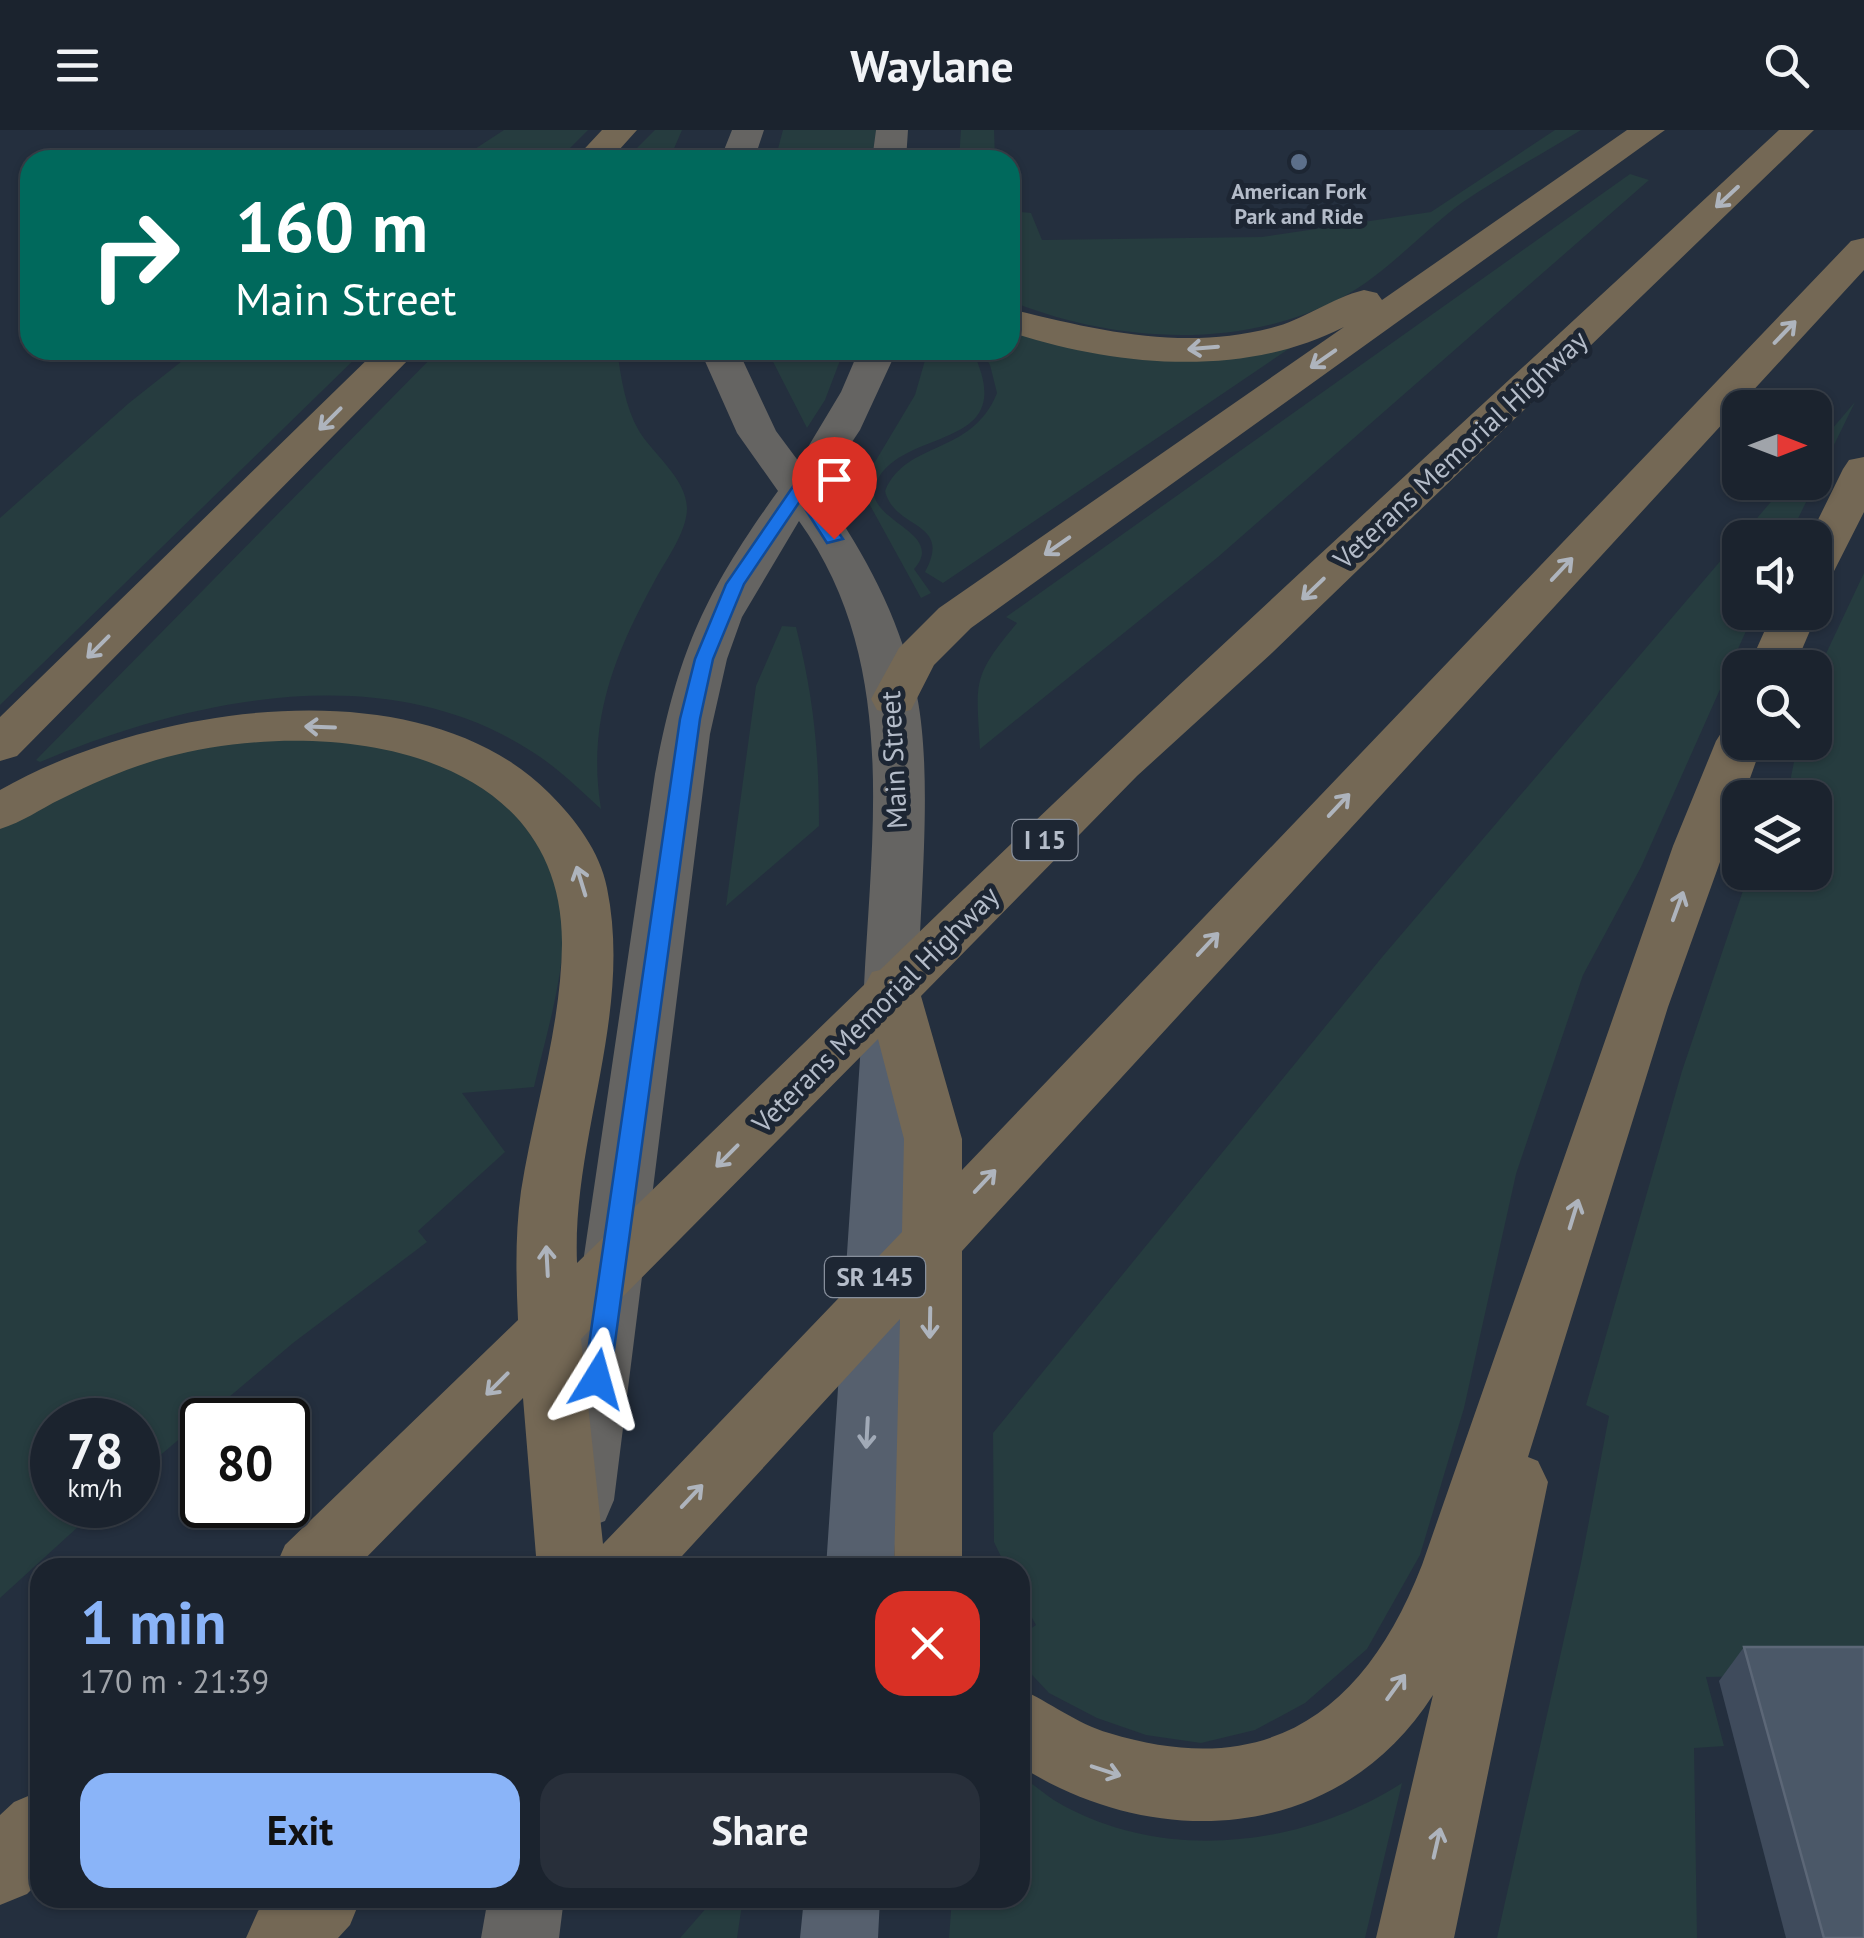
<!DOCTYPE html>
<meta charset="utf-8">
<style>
:root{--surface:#1b232e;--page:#282f3a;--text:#f1f3f6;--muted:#a0a4aa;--line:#39404a;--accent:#8ab4f8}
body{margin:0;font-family:"PT Sans",sans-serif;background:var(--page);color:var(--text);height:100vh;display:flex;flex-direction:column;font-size:38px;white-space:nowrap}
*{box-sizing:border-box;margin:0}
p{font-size:32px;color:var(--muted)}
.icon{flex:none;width:55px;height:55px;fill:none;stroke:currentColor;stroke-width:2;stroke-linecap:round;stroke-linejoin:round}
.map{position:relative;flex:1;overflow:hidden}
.details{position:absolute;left:30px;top:1428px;width:1000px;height:350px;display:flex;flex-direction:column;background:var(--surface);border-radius:30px;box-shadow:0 2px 8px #0004,0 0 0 2px var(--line)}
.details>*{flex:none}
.guide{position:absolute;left:20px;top:20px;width:1000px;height:210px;border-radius:30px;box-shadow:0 2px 8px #0004,0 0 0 2px var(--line);background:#00695c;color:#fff;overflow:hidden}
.needle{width:65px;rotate:90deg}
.tools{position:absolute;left:1722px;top:260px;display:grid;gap:20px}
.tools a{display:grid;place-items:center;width:110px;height:110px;border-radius:20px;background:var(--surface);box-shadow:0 2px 8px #0004,0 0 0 2px var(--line);font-size:50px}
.speed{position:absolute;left:30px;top:1268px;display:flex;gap:20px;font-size:50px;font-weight:700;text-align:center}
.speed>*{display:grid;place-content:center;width:130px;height:130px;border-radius:50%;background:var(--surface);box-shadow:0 2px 8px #0004,0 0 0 2px var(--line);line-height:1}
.speed small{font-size:25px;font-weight:400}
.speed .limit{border:5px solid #111;border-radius:15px;background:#fff;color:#111}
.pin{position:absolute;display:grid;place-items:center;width:85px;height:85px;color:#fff;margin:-102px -42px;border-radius:50% 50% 50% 0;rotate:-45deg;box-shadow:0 0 10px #0007}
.pin .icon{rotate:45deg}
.me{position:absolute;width:110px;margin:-55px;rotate:8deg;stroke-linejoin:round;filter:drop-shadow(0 0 8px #0008)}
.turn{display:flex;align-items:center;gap:35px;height:210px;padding:0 50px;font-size:45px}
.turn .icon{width:130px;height:130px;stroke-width:2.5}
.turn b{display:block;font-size:70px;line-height:85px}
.round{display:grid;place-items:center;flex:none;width:105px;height:105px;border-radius:30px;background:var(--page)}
.summary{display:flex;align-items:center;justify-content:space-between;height:170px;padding:0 50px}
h1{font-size:60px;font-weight:600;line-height:75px;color:var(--accent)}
.cta{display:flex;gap:20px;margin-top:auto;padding:20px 50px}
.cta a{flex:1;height:115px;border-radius:30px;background:var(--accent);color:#111;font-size:40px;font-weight:600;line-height:115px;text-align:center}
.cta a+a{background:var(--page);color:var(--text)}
header{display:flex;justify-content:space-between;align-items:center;height:130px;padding:0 50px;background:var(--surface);font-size:45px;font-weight:600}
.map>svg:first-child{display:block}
</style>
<header><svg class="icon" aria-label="menu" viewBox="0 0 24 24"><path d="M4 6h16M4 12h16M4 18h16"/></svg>Waylane<svg class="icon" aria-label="search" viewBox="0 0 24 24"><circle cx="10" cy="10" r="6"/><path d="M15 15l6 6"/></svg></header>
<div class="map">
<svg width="1864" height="1808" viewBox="0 0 1864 1808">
<rect width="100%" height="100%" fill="#242f3e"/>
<path fill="#263c3f" d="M504 0H588L558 30H458Z
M655 0H682L669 30H625Z
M783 0H876L872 30H775Z
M961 0H994L995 30H959Z
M1555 0H1581C1542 24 1501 46 1463 72 1423 101 1387 143 1343 167 1242 221 1114 213 1010 171V81L1031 83 1042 110 1262 107 1431 82Z
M1630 44 1649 50 1218 427 980 619C976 550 972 547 1017 493L1006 487Z
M1010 198 1227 225 1290 218 943 453 925 442C953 390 895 401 885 361 906 310 972 326 997 263L990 235 981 220H1010Z
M196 220H364L0 575V388L129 273Z
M439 220H617C621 247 625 277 639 301 653 324 686 348 687 378 687 403 664 432 653 454 613 527 587 595 601 679 579 659 557 637 531 621 384 526 189 569 40 632L36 630Z
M767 220H844L825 270 807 298Z
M928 220H972C1021 320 911 296 879 347 851 390 950 399 914 439L931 463 921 468 860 357 915 265Z
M1855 272 1789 407 1740 408V482L1754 483 1641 737 1583 845 1516 1044 1464 1278 1420 1425 1367 1519 1305 1573 1255 1600 1201 1613 1146 1605 1097 1588 1049 1563 1020 1532V1506L1036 1495 1020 1466V1438L1006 1437 994 1412 993 1303 1383 826 1787 353 1815 352V319Z
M1864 443V1544L1706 1547 1724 1616 1694 1618 1697 1808H1497L1581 1433 1609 1286 1586 1275 1682 941 1749 743 1815 742V668L1787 667 1794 632 1780 618 1783 613 1815 612V547Z
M782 496 796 497C814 569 819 622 819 696L726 776 756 556Z
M218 608 398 610 533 683C545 717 561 752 563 788 566 844 546 904 534 957L462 963 505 1022 418 1101 427 1112 293 1213 138 1344V1290H52V1375H102L0 1468V699L67 657Z
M1020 1645C1034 1655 1049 1668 1064 1676 1170 1733 1304 1716 1402 1653L1365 1808H949L952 1768H1020Z
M715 1768H743L737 1808H680Z"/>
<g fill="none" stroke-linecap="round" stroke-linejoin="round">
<path fill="#56606e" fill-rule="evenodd" d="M891 849 910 855 918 869 894 1438H826L864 869 872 855Z
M804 1768H880L878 1808H800Z"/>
<path fill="#656462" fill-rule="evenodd" d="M732 0H764L754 30H720Z
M876 0H908L906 30H872Z
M700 220H738L776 301 799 332 841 262 859 220H897L860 300 820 360C865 422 901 491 917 566 933 647 920 771 918 856L910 870 891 876 872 870 864 856C872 697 898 529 799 391L742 487 727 529 710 604 614 1370 605 1391 581 1400 557 1391 548 1370 655 644C678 521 705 463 778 361L737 303Z
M488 1768H564L559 1808H481Z"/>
<path fill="#746855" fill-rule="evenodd" d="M602 0H637L610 30H574Z
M1627 0H1665L971 498 934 535 911 580 894 584 877 580 871 569 899 518 939 478 1344 197C1242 249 1115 236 1010 202V179C1097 200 1181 221 1271 198 1304 190 1331 168 1364 160L1377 163 1382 170Z
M1779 0H1814L1273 522 1137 646 921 866 962 1009V1040L1851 111 1864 108V140L962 1121V1438H894L900 1189 671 1438H537L523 1268 356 1438H275L285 1415 518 1190C516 1147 515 1104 521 1061 534 979 561 898 562 814 563 611 317 587 167 627 130 637 95 652 61 669 40 679 23 692 0 699V660C145 577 418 532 549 663 575 689 600 721 607 758 633 885 572 1007 577 1133L866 853 872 842 880 840C1174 554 1479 280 1779 0ZM878 909 904 1009 902 1102 603 1414 581 1209Z
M377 220H418L17 626 0 631V587Z
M1864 327V382L1830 449 1815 453V408H1809L1843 339 1849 330Z
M1815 477 1818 482 1794 538H1748L1773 482H1815Z
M1740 595V612H1763L1668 877 1528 1327 1538 1331 1548 1352 1454 1808H1376L1433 1565C1340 1711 1159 1724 1020 1636V1559C1050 1572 1077 1594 1109 1603 1268 1652 1365 1582 1422 1435L1673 716 1716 611 1723 600Z
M40 1661V1751L27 1764 0 1775V1685L14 1672Z
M270 1768H361L350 1795 338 1808H246L258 1781Z"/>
</g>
<path fill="#3f4b5c" d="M1744 1517 1864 1808H1786L1719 1551Z"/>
<path fill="#4b5868" stroke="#5c6777" stroke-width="2.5" d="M1744 1517H1864V1808H1824Z"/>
<defs><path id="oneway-shaft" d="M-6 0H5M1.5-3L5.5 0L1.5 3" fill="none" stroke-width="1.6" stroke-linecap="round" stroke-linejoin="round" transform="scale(2.5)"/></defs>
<g stroke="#aeb4bd">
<use href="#oneway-shaft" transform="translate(1727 67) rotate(137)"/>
<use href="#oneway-shaft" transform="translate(1785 202) rotate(-46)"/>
<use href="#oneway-shaft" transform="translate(1203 218) rotate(175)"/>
<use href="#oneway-shaft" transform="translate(1323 229) rotate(145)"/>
<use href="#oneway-shaft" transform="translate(330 289) rotate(135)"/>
<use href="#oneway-shaft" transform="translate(1057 416) rotate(145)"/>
<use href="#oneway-shaft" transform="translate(1562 439) rotate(-47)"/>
<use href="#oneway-shaft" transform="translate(1313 459) rotate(136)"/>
<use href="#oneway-shaft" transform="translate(98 517) rotate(135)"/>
<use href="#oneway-shaft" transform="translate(320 597) rotate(-178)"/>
<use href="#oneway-shaft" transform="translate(1339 675) rotate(-47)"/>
<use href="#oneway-shaft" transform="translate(581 751) rotate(-107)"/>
<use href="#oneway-shaft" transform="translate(1678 776) rotate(-70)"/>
<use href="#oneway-shaft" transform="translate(1208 814) rotate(-47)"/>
<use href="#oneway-shaft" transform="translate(727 1026) rotate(135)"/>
<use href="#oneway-shaft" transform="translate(985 1051) rotate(-47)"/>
<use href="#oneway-shaft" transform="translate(1574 1084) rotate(-73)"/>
<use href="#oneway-shaft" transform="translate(547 1131) rotate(-93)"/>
<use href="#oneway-shaft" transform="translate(930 1193) rotate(91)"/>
<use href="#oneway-shaft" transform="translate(497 1254) rotate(135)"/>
<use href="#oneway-shaft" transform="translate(692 1366) rotate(-47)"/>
<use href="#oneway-shaft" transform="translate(1396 1557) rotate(-54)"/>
<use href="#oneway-shaft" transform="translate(1106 1641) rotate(18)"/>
<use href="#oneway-shaft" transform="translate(1437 1713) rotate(-77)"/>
</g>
<use stroke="#a1aab7" href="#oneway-shaft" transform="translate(867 1303) rotate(93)"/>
<path fill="#1a73e8" stroke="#114b97" stroke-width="2.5" d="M794 355H806L843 409 827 413 800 371 744 454 713 529 700 589 610 1249 607 1257H588L584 1249 680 589 695 529 726 454Z"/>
<circle fill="#5c6f8a" stroke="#1d2633" stroke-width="4" cx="1299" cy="32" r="10"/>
<g text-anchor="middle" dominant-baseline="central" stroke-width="10" stroke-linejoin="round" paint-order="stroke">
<g font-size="22" font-weight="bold" fill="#b4bcc9" stroke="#1d2633">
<text x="1299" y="61">American Fork<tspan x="1299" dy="25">Park and Ride</tspan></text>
</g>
<g fill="#1d2633" stroke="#878f9c" stroke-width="2.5">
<rect x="1012.5" y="690" width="65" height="40" rx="8"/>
<rect x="825" y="1127" width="100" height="40" rx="8"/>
</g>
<g font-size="25" font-weight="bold" fill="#b4bcc9">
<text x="1045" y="710">I 15</text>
<text x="875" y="1147">SR 145</text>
</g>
<g font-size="28" fill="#b4bcc9" stroke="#1d2633">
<text transform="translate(1460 319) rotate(-43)">Veterans Memorial Highway</text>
<text transform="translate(893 630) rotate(-93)">Main Street</text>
<text transform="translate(875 879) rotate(-45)">Veterans Memorial Highway</text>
</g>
</g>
</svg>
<div class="tools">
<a><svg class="needle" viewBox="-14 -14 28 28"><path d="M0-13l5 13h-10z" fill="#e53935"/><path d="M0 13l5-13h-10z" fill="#a0a4aa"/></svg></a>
<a><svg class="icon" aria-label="sound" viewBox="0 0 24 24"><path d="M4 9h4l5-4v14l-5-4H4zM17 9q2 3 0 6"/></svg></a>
<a><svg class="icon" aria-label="search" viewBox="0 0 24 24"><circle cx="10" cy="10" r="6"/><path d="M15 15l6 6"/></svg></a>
<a><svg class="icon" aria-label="layers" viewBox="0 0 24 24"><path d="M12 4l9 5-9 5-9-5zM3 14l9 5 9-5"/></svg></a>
</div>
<div class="speed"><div>78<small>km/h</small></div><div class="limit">80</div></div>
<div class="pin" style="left:834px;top:409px;background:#d93025"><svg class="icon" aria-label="arrive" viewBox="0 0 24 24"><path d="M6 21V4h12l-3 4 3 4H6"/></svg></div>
<svg class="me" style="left:597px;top:1249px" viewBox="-20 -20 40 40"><path d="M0-17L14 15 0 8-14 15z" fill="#1a73e8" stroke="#fff" stroke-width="4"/></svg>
<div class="guide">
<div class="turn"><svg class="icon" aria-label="right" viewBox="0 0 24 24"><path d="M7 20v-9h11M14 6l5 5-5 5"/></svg><div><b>160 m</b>Main Street</div></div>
</div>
<section class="details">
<div class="summary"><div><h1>1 min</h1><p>170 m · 21:39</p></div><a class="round" style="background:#d93025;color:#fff"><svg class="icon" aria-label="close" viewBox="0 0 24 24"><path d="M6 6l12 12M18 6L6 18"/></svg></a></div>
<div class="cta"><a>Exit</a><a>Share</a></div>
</section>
</div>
